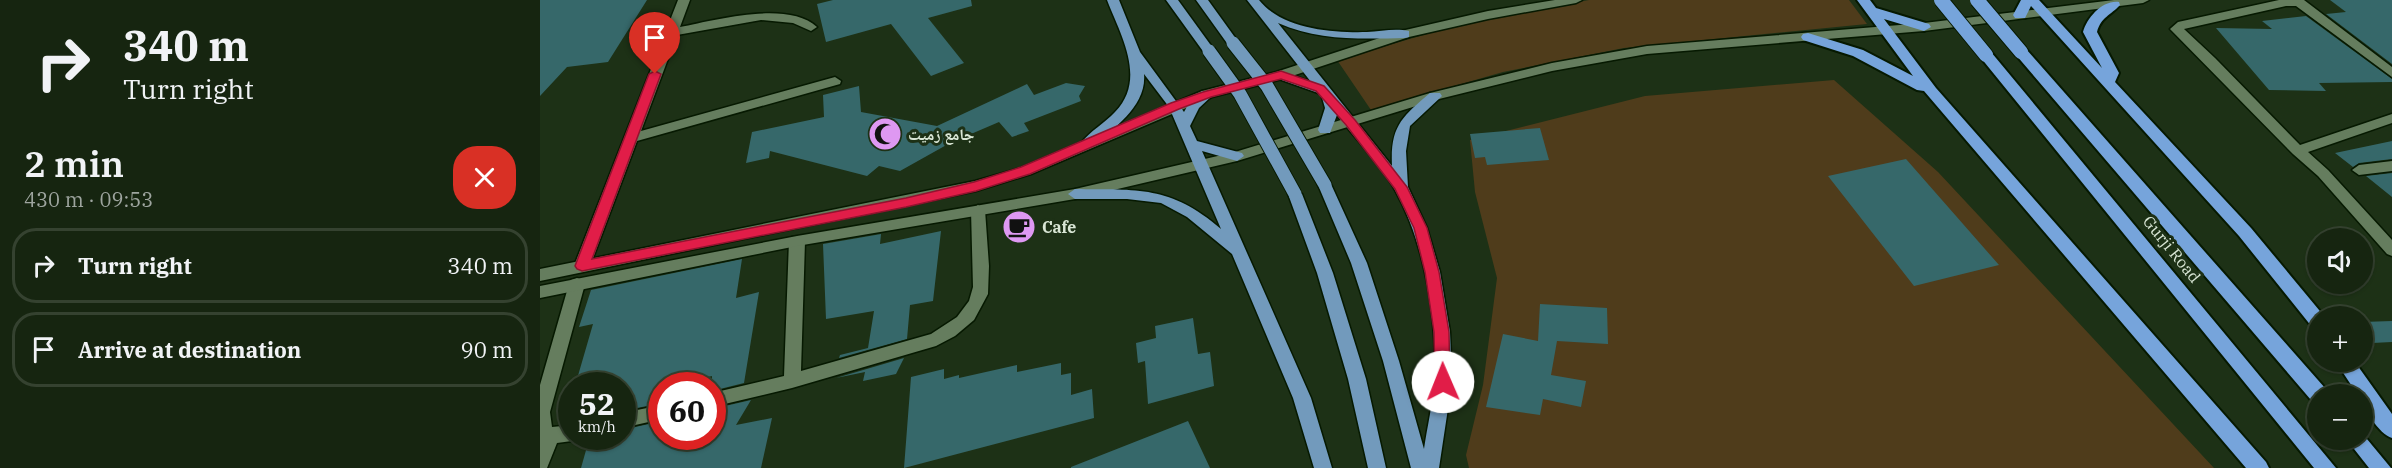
<!DOCTYPE html>
<meta charset="utf-8">
<style>
:root{--surface:#162510;--page:#1f2d19;--text:#f1f3f6;--muted:#9ea59f;--line:#354230}
body{margin:0;font-family:"IBM Plex Serif","Noto Naskh Arabic",serif;background:var(--page);color:var(--text);height:100vh;display:flex;flex-direction:column;font-size:22px;white-space:nowrap}
*{box-sizing:border-box;margin:0}
p{font-size:20px;color:var(--muted)}
.icon{flex:none;width:33px;height:33px;fill:none;stroke:currentColor;stroke-width:2;stroke-linecap:round;stroke-linejoin:round}
.map{position:relative;flex:1;overflow:hidden}
.details{display:flex;flex-direction:column;background:var(--surface);width:540px}
.details>*{flex:none}
.banner{background:#162510;color:var(--text);overflow:hidden}
.tools{position:absolute;left:1767px;top:228px;display:grid;gap:12px}
.tools a{display:grid;place-items:center;width:66px;height:66px;border-radius:50%;background:var(--surface);box-shadow:0 2px 4px #0004,0 0 0 2px var(--line);font-size:30px}
.speed{position:absolute;left:18px;top:372px;display:flex;gap:12px;font-size:30px;font-weight:700;text-align:center}
.speed>*{display:grid;place-content:center;width:78px;height:78px;border-radius:50%;background:var(--surface);box-shadow:0 2px 4px #0004,0 0 0 2px var(--line);line-height:1}
.speed small{font-size:15px;font-weight:400}
.speed .limit{border:9px solid #d22;background:#fff;color:#111}
.pin{position:absolute;display:grid;place-items:center;width:51px;height:51px;color:#fff;margin:-62px -26px;border-radius:50% 50% 50% 0;rotate:-45deg;box-shadow:0 0 6px #0007}
.pin .icon{rotate:45deg}
.me{position:absolute;width:66px;margin:-33px;rotate:359deg;stroke-linejoin:round;filter:drop-shadow(0 0 4px #0008)}
.turn{display:flex;align-items:center;gap:21px;height:126px;padding:0 24px;font-size:27px}
.turn .icon{width:78px;height:78px;stroke-width:2.5}
.turn b{display:block;font-size:42px;line-height:51px}
.round{display:grid;place-items:center;flex:none;width:63px;height:63px;border-radius:24px;background:var(--page)}
.overview{display:flex;align-items:center;justify-content:space-between;height:102px;padding:0 24px}
h1{font-size:36px;font-weight:600;line-height:45px}
ul{padding:0;list-style:none}
li{display:flex;align-items:center;gap:18px;height:75px;margin:0 12px 9px;padding:0 12px;border:3px solid var(--line);border-radius:24px}
li div{flex:1}
li b{display:block;font-size:22px}
li em{font-style:normal}
main{display:flex;flex:1;min-height:0}
.map>svg:first-child{display:block}
</style>
<main>
<section class="details">
<div class="banner">
<div class="turn"><svg class="icon" aria-label="right" viewBox="0 0 24 24"><path d="M7 20v-9h11M14 6l5 5-5 5"/></svg><div><b>340 m</b>Turn right</div></div>
</div>
<div class="overview"><div><h1>2 min</h1><p>430 m · 09:53</p></div><a class="round" style="background:#d93025;color:#fff"><svg class="icon" aria-label="close" viewBox="0 0 24 24"><path d="M6 6l12 12M18 6L6 18"/></svg></a></div>
<ul>
<li><svg class="icon" aria-label="right" viewBox="0 0 24 24"><path d="M7 20v-9h11M14 6l5 5-5 5"/></svg><div><b>Turn right</b></div><em>340 m</em></li>
<li><svg class="icon" aria-label="arrive" viewBox="0 0 24 24"><path d="M6 21V4h12l-3 4 3 4H6"/></svg><div><b>Arrive at destination</b></div><em>90 m</em></li>
</ul>
</section>
<div class="map">
<svg width="1852" height="468" viewBox="0 0 1852 468">
<rect width="100%" height="100%" fill="#1d3116"/>
<path fill="#4f3c1b" d="M1049 0H1309L1327 24 1084 48 963 72 831 110 797 60 918 25Z
M1294 80 1398 172 1674 468H929L926 455 943 385 957 278 935 192 930 140 1105 96Z"/>
<path fill="#36686a" d="M0 0H107L68 62 27 67 0 96Z
M293 0H431L432 6 388 18 424 63 391 76 351 24 286 42 277 4Z
M1790 0H1852V64L1786 14 1806 12Z
M1766 16 1852 79V82L1779 83 1786 91 1729 90 1676 28 1732 29 1722 21Z
M526 83 545 86 539 96 541 101 484 123 489 131 472 137 459 122 410 143 360 171 339 166 327 176 230 151 229 158 206 163 212 132 284 117 283 95 319 86 321 112 397 126 487 84 494 95Z
M1000 128 1009 160 947 165 945 157 935 158 930 134Z
M1852 141V159L1819 163 1813 167 1795 153Z
M1366 159 1459 265 1374 286 1288 176Z
M1852 173V197L1826 176Z
M401 231 393 301 370 305 367 339 299 358 300 355 328 348 334 311 286 319 283 244 341 234 340 244Z
M202 259 196 298 219 292 204 383 172 391V376L133 386H122V403L82 411V386H35L53 324 39 327 51 290Z
M1000 304 1067 308 1068 344 1017 341 1011 375 1046 381 1041 407 1003 399 1000 415 946 407 963 334 998 341Z
M653 318 658 354 670 352 674 386 608 404 605 361 598 363 596 343 616 338 615 326Z
M1852 321V342L1832 343 1822 332V322Z
M364 358 356 374 323 381 325 372 296 378Z
M521 363V375L531 373V395L552 389 554 418 364 468 371 377 404 369V379L419 375V378L477 365V372Z
M211 400 196 425 232 418 221 468H41L50 436H82V430L122 421V436H172V409Z
M648 421 670 468H531V467Z"/>
<g fill="none" stroke-linecap="round" stroke-linejoin="round">
<g stroke="#061901" stroke-width="3">
<path id="minor" d="M138 0H150L140 27C175 20 248 0 277 27L271 31 253 23 221 20 137 35 101 131 295 77 301 81 300 84 97 141 50 266 47 270H37L34 266Z
M1739 0H1764L1852 67V77L1756 6H1746L1644 29 1675 58 1760 145 1852 114V123L1768 152 1788 170 1852 240V256L1847 254 1778 176 1753 154 1630 29 1638 22Z
M1852 161V171L1819 175 1812 170 1819 165Z
M438 205 445 210 449 266 448 294 434 320 415 336 396 346 252 388 172 407V393L244 376 249 241 252 237H262L265 241 261 371 391 334 417 317 429 301 433 287 431 210Z
M37 278 43 280 45 284 10 412 12 427 32 425V436H39L32 441 17 443 7 468H0V385L29 284 31 280Z
M122 405V419L82 428V413Z"/>
</g>
<g stroke="#061901" stroke-width="3">
<path id="secondary" d="M1015 0H1042L1036 3 948 19 869 37 746 78 672 97 491 174 436 191 0 281V269L435 181 481 168 662 91 736 72 861 31 948 11Z
M1574 0H1609L1603 3 1384 31 1107 54 1012 71 899 99 697 161 535 199 257 246 0 298V286L257 236 535 189 695 152 890 93 1012 63 1107 46 1384 23Z"/>
</g>
<g stroke="#061901" stroke-width="3">
<path id="primary" d="M567 0H579L600 52 644 112 649 103 662 91H672L674 94 659 108 650 126 657 141 702 153 704 156 697 161 662 151 771 398 792 468H774L753 398 692 254 647 217 621 203 587 199H535L528 194 535 189C598 190 630 185 681 229L629 107 604 74C607 106 574 128 553 146H543L541 143C550 131 565 123 575 112 607 79 581 36 567 0Z
M626 0H638L675 51 673 54H665Z
M656 0H668L699 43 697 46H689Z
M707 0H719C742 29 793 33 827 32 841 31 856 28 869 31V37L865 38C821 39 779 41 738 23L852 166C850 126 862 117 890 93H900L902 96 870 126 866 151 868 187 887 228 900 272 910 332 912 382 899 468H871L843 361 811 263 778 185 785 180 790 182 827 263 859 361 884 449C887 427 893 404 894 381 898 321 885 244 855 190 842 166 814 137 797 115L790 133H780L778 130 785 108 781 94 736 78 735 75 741 71 771 82Z
M755 189 762 194 793 273 826 379 846 468H828L808 379 777 273 748 194Z"/>
</g>
<g stroke="#061901" stroke-width="4">
<path id="trunk" d="M1317 0H1330L1336 8 1389 24 1391 27 1384 31 1344 19 1396 88 1726 462 1729 468H1706L1384 91 1377 90 1313 56 1263 40 1261 37 1263 34 1268 33 1323 50 1373 76Z
M1481 0H1499L1562 68 1543 32C1547 18 1562 0 1579 2L1580 5C1571 15 1561 17 1557 32L1579 73 1575 82 1711 228 1784 316H1778V329L1772 327 1699 236 1491 6 1485 18H1475L1473 15Z
M1481 48 1486 49 1785 388 1787 394H1778V402L1771 400 1476 55 1474 52Z
M1446 51 1451 52 1796 468H1774L1441 58 1439 55Z
M1796 362H1815L1852 414V438C1839 434 1822 408 1822 394H1817Z
M1822 433 1851 468H1829L1807 440H1822Z"/>
</g>
<use href="#minor" fill="#657d5e" fill-rule="evenodd"/>
<use href="#secondary" fill="#657d5e" fill-rule="evenodd"/>
<use href="#primary" fill="#729abc" fill-rule="evenodd"/>
<use href="#trunk" fill="#76a4db" fill-rule="evenodd"/>
<g stroke="#061901" stroke-width="15" stroke-linecap="butt">
<path id="primary-bridge" d="M693 43 727 86 785 185
M669 51 700 94 755 194"/>
</g>
<g stroke="#061901" stroke-width="16" stroke-linecap="butt">
<path id="trunk-bridge" d="M1401 0 1446 55
M1437 0 1481 52"/>
</g>
<use href="#primary-bridge" stroke="#729abc" stroke-width="13"/>
<use href="#trunk-bridge" stroke="#76a4db" stroke-width="14"/>
</g>
<path fill="#e11d48" stroke="#92132f" stroke-width="1.5" d="M115 71 121 74 52 259 366 198 434 182 481 167 631 103 663 92 741 71 784 86 815 120 867 187 887 228 899 272 909 332 910 382 908 386 903 388 897 386 895 382 894 332 885 272 874 228 855 189 806 125 776 91 741 79 671 97 639 109 490 174 436 191 366 207 42 271 37 269 35 266 109 74Z"/>
<defs>
<g id="mosque-disc" transform="scale(1.725)"><circle r="9.5" fill="#de98f2" stroke="#1d3116"/><path d="M3.5-4.9A6 6 0 1 0 3.5 4.9A5 5 0 1 1 3.5-4.9Z" fill="#111"/></g>
<g id="cafe-disc" transform="scale(1.725)"><circle r="9.5" fill="#de98f2" stroke="#1d3116"/><path d="M-5.5-4.5H6V0H3Q3 3.5 0 3.5H-2.5Q-5.5 3.5-5.5 0ZM3-3.2v2h1.7v-2ZM-6 4.5H4V6H-6Z" fill="#111"/></g>
</defs>
<g fill-rule="evenodd">
<use href="#mosque-disc" x="345" y="134"/>
<use href="#cafe-disc" x="479" y="227"/>
</g>
<g text-anchor="middle" dominant-baseline="central" stroke-width="6" stroke-linejoin="round" paint-order="stroke">
<g font-size="16" font-weight="bold" fill="#d9e6d5" stroke="#1d3116" text-anchor="start">
<text x="368" y="134">جامع زميت</text>
<text x="502" y="227">Cafe</text>
</g>
<g font-size="16" fill="#d9e6d5" stroke="#1d3116">
<text transform="translate(1632 249) rotate(51)">Gurji Road</text>
</g>
</g>
</svg>
<div class="tools">
<a><svg class="icon" aria-label="sound" viewBox="0 0 24 24"><path d="M4 9h4l5-4v14l-5-4H4zM17 9q2 3 0 6"/></svg></a>
<a>+</a>
<a>−</a>
</div>
<div class="speed"><div>52<small>km/h</small></div><div class="limit">60</div></div>
<div class="pin" style="left:115px;top:74px;background:#d93025"><svg class="icon" aria-label="arrive" viewBox="0 0 24 24"><path d="M6 21V4h12l-3 4 3 4H6"/></svg></div>
<svg class="me" style="left:903px;top:382px" viewBox="-20 -20 40 40"><circle r="19" fill="#fff"/><path d="M0-13L10 11 0 6-10 11z" fill="#e11d48"/></svg>
</div>
</main>
